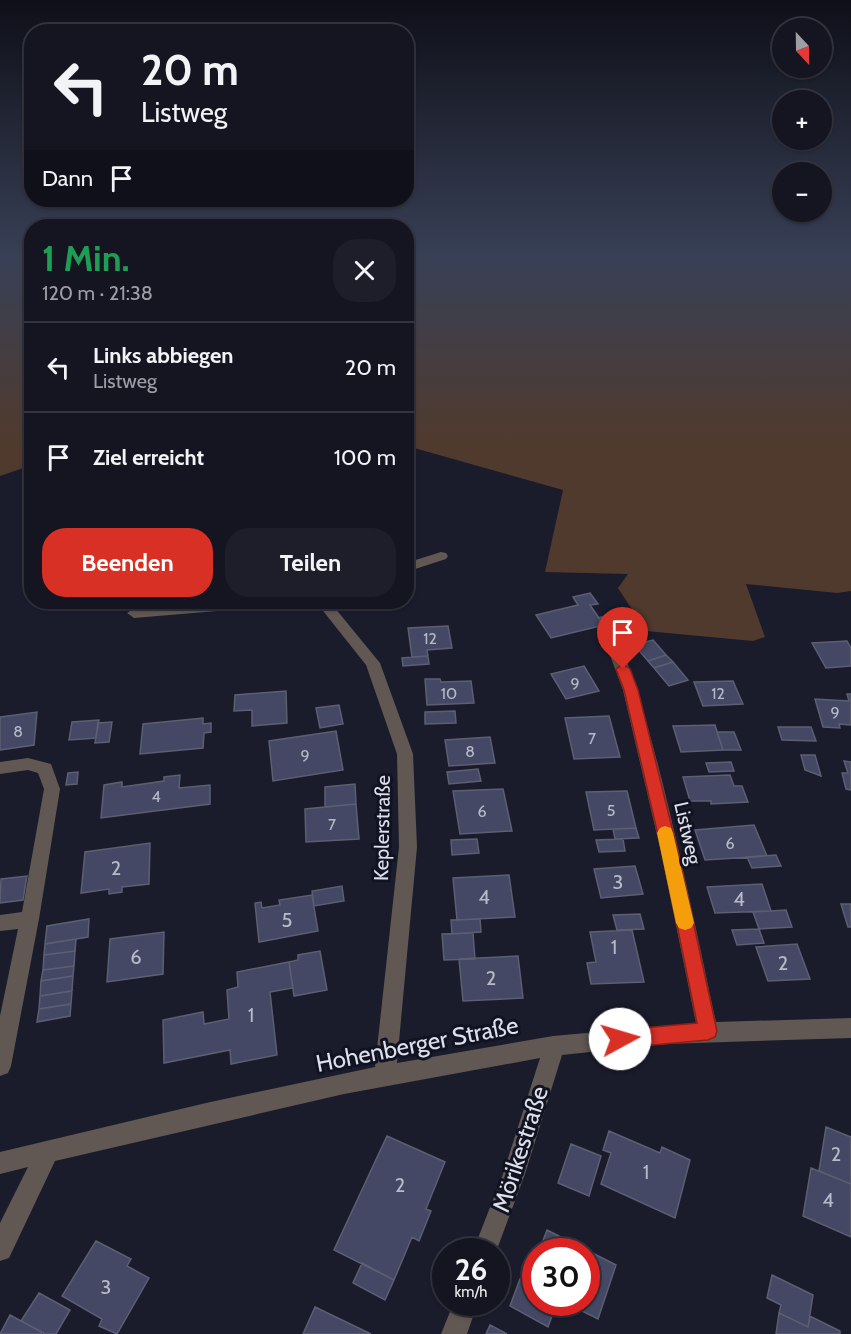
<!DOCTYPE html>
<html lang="de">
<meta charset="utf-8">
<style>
:root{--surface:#141521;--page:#1d1e2a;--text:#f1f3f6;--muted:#9d9fa5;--line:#33343f;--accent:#d93025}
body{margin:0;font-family:Cabin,sans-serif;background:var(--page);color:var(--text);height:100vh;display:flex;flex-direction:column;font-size:22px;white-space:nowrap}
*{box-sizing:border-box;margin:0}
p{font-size:20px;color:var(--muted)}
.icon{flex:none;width:33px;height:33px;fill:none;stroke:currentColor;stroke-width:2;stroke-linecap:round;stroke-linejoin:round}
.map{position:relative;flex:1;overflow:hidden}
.details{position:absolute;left:24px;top:219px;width:390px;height:390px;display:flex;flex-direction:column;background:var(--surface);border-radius:24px;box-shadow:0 2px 4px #0004,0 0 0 2px var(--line)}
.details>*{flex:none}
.top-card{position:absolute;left:24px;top:24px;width:390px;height:183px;border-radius:24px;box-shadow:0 2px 4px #0004,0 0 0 2px var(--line);background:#141521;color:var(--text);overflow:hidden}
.needle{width:39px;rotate:158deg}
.tools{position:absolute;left:772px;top:18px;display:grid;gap:12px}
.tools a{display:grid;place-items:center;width:60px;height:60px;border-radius:50%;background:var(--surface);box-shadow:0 2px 4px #0004,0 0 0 2px var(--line);font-size:30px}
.speed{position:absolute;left:432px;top:1238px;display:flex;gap:12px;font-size:30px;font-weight:700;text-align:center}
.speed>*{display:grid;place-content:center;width:78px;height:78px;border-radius:50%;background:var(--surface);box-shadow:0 2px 4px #0004,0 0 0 2px var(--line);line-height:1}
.speed small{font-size:15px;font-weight:400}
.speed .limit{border:9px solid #d22;background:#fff;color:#111}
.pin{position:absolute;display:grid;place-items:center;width:51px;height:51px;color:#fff;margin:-62px -26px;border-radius:50% 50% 50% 0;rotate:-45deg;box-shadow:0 0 6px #0007}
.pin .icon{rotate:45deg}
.me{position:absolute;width:66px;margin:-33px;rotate:84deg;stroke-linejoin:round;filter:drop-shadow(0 0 4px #0008)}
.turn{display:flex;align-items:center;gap:21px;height:126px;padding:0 18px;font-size:27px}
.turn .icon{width:78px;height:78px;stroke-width:2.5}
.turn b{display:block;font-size:42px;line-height:51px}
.then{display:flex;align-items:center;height:57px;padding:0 18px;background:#0003;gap:12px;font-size:22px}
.round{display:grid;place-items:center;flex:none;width:63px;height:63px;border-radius:24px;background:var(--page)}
.overview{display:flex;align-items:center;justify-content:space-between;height:102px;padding:0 18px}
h1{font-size:36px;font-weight:800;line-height:45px;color:#1e9e55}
.button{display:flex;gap:12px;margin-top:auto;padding:12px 18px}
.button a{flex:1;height:69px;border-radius:24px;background:var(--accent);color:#fff;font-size:24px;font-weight:800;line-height:69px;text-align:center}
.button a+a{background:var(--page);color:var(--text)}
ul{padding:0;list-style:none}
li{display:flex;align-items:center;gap:18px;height:90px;padding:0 18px;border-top:2px solid var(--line)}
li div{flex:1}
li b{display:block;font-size:22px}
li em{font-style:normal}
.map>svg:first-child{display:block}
</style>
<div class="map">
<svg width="851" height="1334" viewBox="0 0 851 1334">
<rect width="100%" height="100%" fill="#1a1c2c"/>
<path fill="#503a2d" d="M0 257H31L32 465 0 476Z
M407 257H851V591L837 593 746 584 765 637 753 641 646 631 618 588 628 574 545 572 563 490 407 446Z"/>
<path fill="#444864" stroke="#5c5f72" stroke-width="1.5" d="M406 493 415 522 406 523Z
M590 593 598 604 590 605 604 625 551 638 536 615 578 605 573 597Z
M608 615 617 626 606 629 598 618Z
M448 626 452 648 427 650 428 656 412 657 408 628Z
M653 640 666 655 648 661 634 645Z
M847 641 851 648V666L826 668 812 643Z
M666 655 673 662 654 668 648 661Z
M428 656 429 664 403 666 402 658Z
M673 662 688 680 669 686 654 668Z
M584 666 599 691 566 699 551 674Z
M425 679H440L441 682 471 681 474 703 427 705Z
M733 681 743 704 703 706 694 682Z
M286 691 287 723 252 726V710L234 711 235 695Z
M847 694H851V725L839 724 840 728 823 727 815 699 849 701Z
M339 705 343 724 320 728 316 708Z
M455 711 456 723 425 724V712Z
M37 712 34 745 0 750V717Z
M609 716 620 757 574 759 565 718Z
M203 718V724L211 723V732L204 733 203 748 140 754 143 724Z
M99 720 96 738 69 740 72 722Z
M112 722 109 742 95 743 98 723Z
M715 725 723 750 681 752 673 726Z
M778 727H811L816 741 782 740Z
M336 731 343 770 273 781 269 741Z
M717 732H734L741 750H723Z
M490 737 495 763 449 766 445 740Z
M801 755H815L821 776 805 770Z
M844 761 851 762V790L846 789 842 773H848Z
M731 762 734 771 709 772 706 763Z
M478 769 481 781 449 784 447 772Z
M78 772 77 784 66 785 68 773Z
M180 775 179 788 210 785V804L101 818 104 785 122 782V787L164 781V777Z
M730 775 734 786H742L748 802 711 804V801H690L683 777Z
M355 784 356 804 325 807V787Z
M503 789 512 831 460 834 453 791Z
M627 791 636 828 594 830 586 792Z
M356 804 359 839 306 842 305 809Z
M754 825 767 856 705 860 695 830Z
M636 828 639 838 615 839 613 829Z
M477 839 479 853 452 855 451 840Z
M623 839 625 851 599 852 596 840Z
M150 843 149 884 122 887V892L109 894V889L81 893 85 852Z
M776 855 781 866 752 868 747 857Z
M635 866 643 894 601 898 594 869Z
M509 875 515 917 457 920 453 878Z
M27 876 23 900 0 903 1 879Z
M762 884 771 911 715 913 707 887Z
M342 886 344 901 314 906 312 891Z
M312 895 318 931 259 942 255 903 261 902 262 908 280 905 279 900Z
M841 904H851V927H848Z
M786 910 792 927 759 929 753 912Z
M640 914 644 929 617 930 613 915Z
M89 919 88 937 45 944 47 926Z
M480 919 481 932 452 934 451 920Z
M759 929 764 943 737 945 732 930Z
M632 930 644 982 591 984 587 963 596 962 590 932Z
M164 932 163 974 107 982 110 939Z
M473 933 475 959 444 960 442 934Z
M76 939 75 951 44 955 45 944Z
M797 944 810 979 768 981 756 947Z
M75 951 74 966 43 970 44 955Z
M320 951 327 990 294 996 289 962 298 960V955Z
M518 956 523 998 463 1001 459 959Z
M289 962 293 988 270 992 277 1055 231 1064 230 1050 164 1063 163 1020 203 1012 204 1024 229 1019 227 990 238 987 237 972Z
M74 966 73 976 41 981 43 970Z
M73 976 72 991 40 996 41 981Z
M72 991 71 1004 39 1009 40 996Z
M71 1004 70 1016 37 1022 39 1009Z
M826 1127 851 1137V1184L819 1171Z
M609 1131 660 1153 662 1147 690 1160 675 1218 601 1184 611 1153 603 1150Z
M387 1136 445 1162 426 1209 431 1211 419 1241 412 1237 394 1280 334 1250Z
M571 1144 601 1156 589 1196 558 1183Z
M811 1168 851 1184V1237L803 1216Z
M547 1230 616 1265 598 1319 564 1302H586V1251H539Z
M96 1241 131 1259 127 1266 149 1278 117 1334 99 1326 102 1319 62 1296Z
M536 1261V1287L527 1282Z
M362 1263 394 1280 385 1300 353 1283Z
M772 1275 813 1295 808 1327 779 1313 781 1305 767 1298Z
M520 1279 536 1287V1302H557L548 1327 510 1306Z
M39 1293 70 1310 56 1334H45L21 1321Z
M315 1307 371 1334H303Z
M779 1313 808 1327 810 1316 840 1331V1334H776Z
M10 1315 21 1321 42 1332 41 1334H0Z
M490 1325 507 1334H486Z"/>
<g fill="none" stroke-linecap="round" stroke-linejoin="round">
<path fill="#615853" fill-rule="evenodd" d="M441 552 446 553 448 556 446 559 406 572V563Z
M226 602H285L278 606 134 618 127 613 134 608Z
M316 602H330L380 663 413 754 417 847 397 1063 553 1036 696 1023 661 852 623 690 607 647 614 642C640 649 706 977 716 1022L851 1018V1038L665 1044 562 1055 525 1174 496 1252 473 1251 503 1174 540 1058 344 1094 55 1161 9 1258 0 1261V1223L28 1167 0 1174V1152L206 1103 375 1067 399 847 397 754 366 665Z
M28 758 51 764 60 789 39 919 11 1066 8 1073 0 1076V1016L18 929 0 931V915L22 912 44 789 38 773 28 770 0 774V762Z
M454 1302H478L467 1334H441Z"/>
</g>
<linearGradient id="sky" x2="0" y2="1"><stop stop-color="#0e0f18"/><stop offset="0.58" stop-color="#384056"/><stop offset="1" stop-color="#384056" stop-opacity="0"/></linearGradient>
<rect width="851" height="444" fill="url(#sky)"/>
<path fill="#d93025" stroke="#8d1f18" stroke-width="1.5" d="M623 664 630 669 638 690 678 852 717 1031 715 1037 708 1040 620 1048 613 1046 611 1039 613 1033 620 1030 697 1023 662 852 624 690 616 669Z"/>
<path fill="#f59e0b" d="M665 826 671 828 673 833 694 923 691 928 685 930 679 928 676 923 657 833 660 828Z"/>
<g text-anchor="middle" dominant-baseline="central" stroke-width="6" stroke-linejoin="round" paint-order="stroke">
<g font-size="16" fill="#b8bac9">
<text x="430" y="638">12</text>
<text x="575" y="683">9</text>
<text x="449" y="693">10</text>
<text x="718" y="693">12</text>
<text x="835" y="712">9</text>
<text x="18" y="731">8</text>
<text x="592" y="738">7</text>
<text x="470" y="751">8</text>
<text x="305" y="755">9</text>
<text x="156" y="796">4</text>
<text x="611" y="810">5</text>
<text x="482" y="811">6</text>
<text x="332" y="824">7</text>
<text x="730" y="843">6</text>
</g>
<g font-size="20" fill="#dee0eb" stroke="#111322">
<text transform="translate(382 828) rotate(-89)">Keplerstraße</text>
<text transform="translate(688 833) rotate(77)">Listweg</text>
</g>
<g font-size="20" fill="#b8bac9">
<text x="116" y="868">2</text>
<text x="618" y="882">3</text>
<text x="484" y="897">4</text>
<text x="739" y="899">4</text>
<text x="287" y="920">5</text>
<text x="614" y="947">1</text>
<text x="136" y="957">6</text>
<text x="783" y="963">2</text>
<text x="491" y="978">2</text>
<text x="251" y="1015">1</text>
<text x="836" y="1154">2</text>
<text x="646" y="1172">1</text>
<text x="400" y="1185">2</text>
<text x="828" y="1200">4</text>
<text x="106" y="1287">3</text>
</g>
<g font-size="24" fill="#dee0eb" stroke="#111322">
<text transform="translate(417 1044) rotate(-11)">Hohenberger Straße</text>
<text transform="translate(520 1149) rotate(-72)">Mörikestraße</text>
</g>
</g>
</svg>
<div class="tools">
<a><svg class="needle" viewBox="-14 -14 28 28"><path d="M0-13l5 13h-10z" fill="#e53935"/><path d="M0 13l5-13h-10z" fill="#9d9fa5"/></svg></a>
<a>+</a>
<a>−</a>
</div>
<div class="speed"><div>26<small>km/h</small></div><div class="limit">30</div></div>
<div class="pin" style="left:623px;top:669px;background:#d93025"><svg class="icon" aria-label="arrive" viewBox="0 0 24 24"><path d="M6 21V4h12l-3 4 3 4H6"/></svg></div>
<svg class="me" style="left:620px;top:1039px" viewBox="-20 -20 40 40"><circle r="19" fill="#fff"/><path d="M0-13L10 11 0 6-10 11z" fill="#d93025"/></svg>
<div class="top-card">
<div class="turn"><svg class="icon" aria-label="left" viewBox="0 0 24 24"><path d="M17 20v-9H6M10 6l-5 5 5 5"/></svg><div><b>20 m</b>Listweg</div></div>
<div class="then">Dann<svg class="icon" aria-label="arrive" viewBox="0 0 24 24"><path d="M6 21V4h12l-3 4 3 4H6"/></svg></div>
</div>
<section class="details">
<div class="overview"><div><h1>1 Min.</h1><p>120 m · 21:38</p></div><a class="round"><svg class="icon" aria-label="close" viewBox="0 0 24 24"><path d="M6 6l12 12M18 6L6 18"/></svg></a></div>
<ul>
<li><svg class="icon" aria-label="left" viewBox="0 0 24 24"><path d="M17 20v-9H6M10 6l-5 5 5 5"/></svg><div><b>Links abbiegen</b><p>Listweg</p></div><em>20 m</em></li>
<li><svg class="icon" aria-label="arrive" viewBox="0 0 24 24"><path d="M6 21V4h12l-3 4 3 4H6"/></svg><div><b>Ziel erreicht</b></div><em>100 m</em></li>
</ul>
<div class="button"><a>Beenden</a><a>Teilen</a></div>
</section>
</div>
